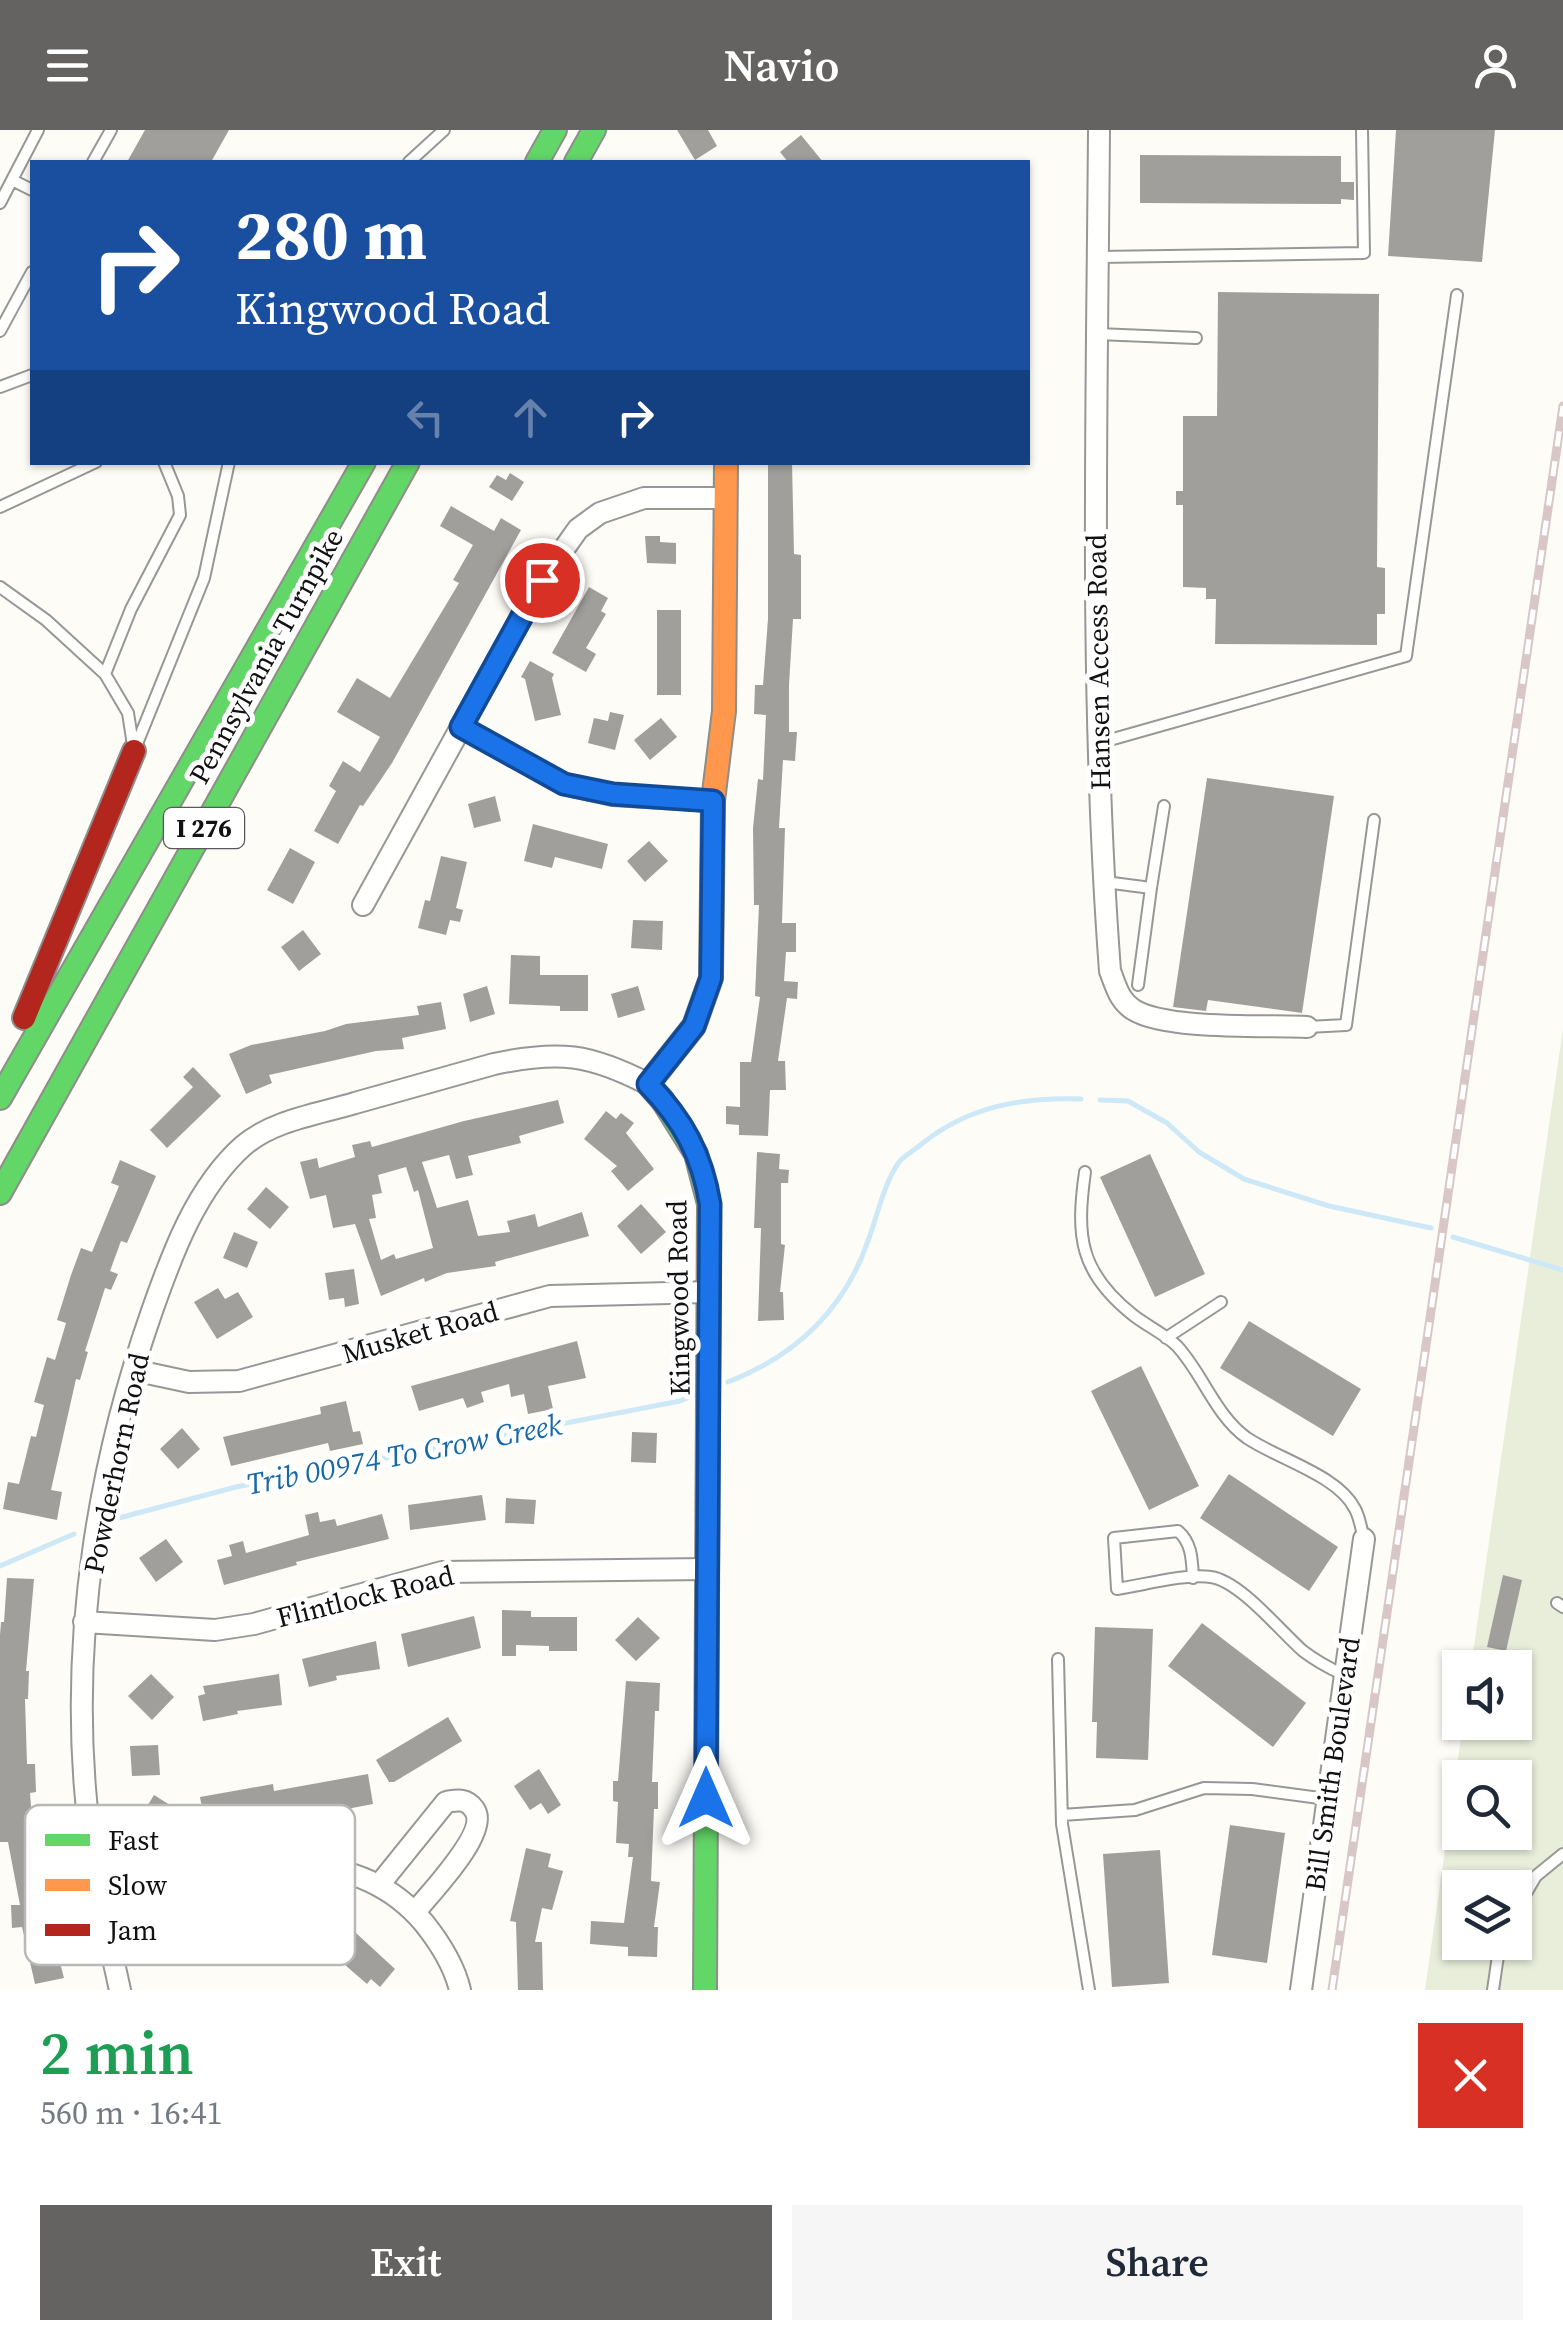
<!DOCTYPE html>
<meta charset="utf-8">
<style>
:root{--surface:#fff;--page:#f6f6f7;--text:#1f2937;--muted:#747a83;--accent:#646362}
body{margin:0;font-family:"Source Serif 4",serif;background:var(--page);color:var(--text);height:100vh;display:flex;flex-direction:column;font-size:38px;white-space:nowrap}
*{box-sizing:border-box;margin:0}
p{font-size:32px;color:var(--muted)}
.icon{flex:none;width:55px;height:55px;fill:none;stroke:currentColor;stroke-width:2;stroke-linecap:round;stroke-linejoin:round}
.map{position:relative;height:1860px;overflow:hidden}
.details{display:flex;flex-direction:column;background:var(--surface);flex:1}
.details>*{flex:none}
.top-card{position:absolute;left:30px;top:30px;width:1000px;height:305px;border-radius:0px;box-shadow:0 2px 8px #0004;background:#1a4fa0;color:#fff;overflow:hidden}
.buttons{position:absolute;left:1442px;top:1520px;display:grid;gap:20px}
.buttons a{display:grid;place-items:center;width:90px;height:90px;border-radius:0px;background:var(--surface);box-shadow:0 2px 8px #0004;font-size:50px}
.pin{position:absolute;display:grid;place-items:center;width:85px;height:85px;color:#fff;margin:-42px;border:5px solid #fff;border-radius:50%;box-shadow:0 2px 10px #0007}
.me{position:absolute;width:110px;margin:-55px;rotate:0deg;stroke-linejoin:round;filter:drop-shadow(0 0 8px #0008)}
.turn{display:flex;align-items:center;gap:35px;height:210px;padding:0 40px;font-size:45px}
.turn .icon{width:130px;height:130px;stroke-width:2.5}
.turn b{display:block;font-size:70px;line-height:85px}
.lanes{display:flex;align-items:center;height:95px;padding:0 40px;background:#0003;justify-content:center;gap:50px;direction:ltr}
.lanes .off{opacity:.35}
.round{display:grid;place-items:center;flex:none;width:105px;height:105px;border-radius:0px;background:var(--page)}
.summary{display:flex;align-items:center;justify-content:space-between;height:170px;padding:0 40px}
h1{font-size:60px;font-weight:600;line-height:75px;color:#1e9e55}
.primary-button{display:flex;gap:20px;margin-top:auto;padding:20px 40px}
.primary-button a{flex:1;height:115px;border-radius:0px;background:var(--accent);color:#fff;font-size:40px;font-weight:600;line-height:115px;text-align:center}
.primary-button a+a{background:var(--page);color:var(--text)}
header{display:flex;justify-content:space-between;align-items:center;height:130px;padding:0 40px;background:var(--accent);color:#fff;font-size:45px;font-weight:600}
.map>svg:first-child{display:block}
</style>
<header><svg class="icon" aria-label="menu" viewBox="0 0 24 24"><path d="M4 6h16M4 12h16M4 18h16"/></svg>Navio<svg class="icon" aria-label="person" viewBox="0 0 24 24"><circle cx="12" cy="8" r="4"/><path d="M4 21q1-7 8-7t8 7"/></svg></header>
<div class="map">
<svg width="1563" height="1860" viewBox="0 0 1563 1860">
<rect width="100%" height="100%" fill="#fdfcf7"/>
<path fill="#e9eedb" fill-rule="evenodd" d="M1563 898V1860H1425L1463 1593 1515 1592V1538L1471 1537ZM1460 1648H1515V1702H1460ZM1460 1758H1515V1812H1460Z"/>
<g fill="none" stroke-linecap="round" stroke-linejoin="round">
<path stroke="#cde8f7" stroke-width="5" d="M1100 970 1128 971 1167 993 1199 1022 1244 1049 1329 1076 1431 1098
M1453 1107 1563 1140
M728 1252C795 1226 844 1180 868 1111 877 1087 884 1053 899 1032 905 1025 916 1019 923 1013 969 976 1023 967 1081 969
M115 1389 236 1357 680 1271 694 1265
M0 1436 74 1404"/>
</g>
<path fill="#a19f9c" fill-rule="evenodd" d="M145 0H229L211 32H127Z
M677 0H708L717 16 695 30Z
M1396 0H1495L1482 132 1388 126Z
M801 5 823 32H788L780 22Z
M1140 25 1341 26V52H1354V70L1341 69V74L1140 73Z
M1218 162 1379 164 1377 437 1385 438V484H1377V515L1215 514 1216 469H1206V458L1183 457V375H1176V361H1183V286H1217Z
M768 332H792L794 424 801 425V489H793L789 555V602H797L795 631 783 630 779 698H785L782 793H796V822H786L784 851 798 852 797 869 787 868 778 931H785L786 960H770L768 1006 739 1005V995L726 994V976L740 977V932H751L760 867 755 866 759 775H754L753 698 758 649 763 650 766 585 754 584 755 555H763L768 489Z
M510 343 524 352 512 371 489 357 497 345 506 350Z
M451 376 494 401 501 388 521 400 392 633 363 676 360 675 338 714 314 701 336 661 329 656 343 631 360 642 380 607 337 582 357 548 390 568 459 453 453 450 473 415 440 396Z
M645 406H660V412L676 413V434L647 433Z
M589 457 608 468 601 481 606 484 586 518 596 524 586 542 552 523Z
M657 480H681V565H657Z
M530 531 554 544 552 548 561 585 535 591 525 549 521 547Z
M610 582 624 585 615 620 588 613 594 588 608 591Z
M661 588 677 607 650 630 634 610Z
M1207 648 1334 666 1302 883 1208 870 1206 881 1173 877Z
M495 666 501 691 474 698 468 674Z
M533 694 608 714 602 739 555 727 552 738 524 731Z
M649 711 668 731 645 752 627 731Z
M290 718 315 732 293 774 267 760Z
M441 726 467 732 456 778 463 780 460 792 450 790 446 805 418 798 425 770 430 771Z
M633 790 663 791 662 820 631 818Z
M303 800 321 824 299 841 281 817Z
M511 825 540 826V845H588V881H560V876L509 874Z
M487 856 495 884 470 892 463 864Z
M638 856 645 880 618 888 611 864Z
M441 872 446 899 402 908 404 919 376 921 269 945 272 953 246 964 229 924 251 915 325 901 346 894 419 885 417 876Z
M193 937 221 966 167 1018 150 1000 193 957 183 947Z
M558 970 564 993 519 1006 521 1013 468 1026 473 1045 456 1049 449 1025 422 1032 437 1078 468 1070 478 1106 510 1102 507 1091 535 1084 538 1097 582 1082 589 1106 495 1132 496 1136 447 1143 425 1152 424 1148 381 1166 355 1094 333 1098 326 1065 310 1069 300 1032 317 1028 319 1038 355 1027 352 1015 370 1011 372 1017 464 991ZM406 1037 414 1062 418 1060 433 1118 396 1129 394 1124 381 1130 369 1089 376 1088 372 1065 382 1063 378 1045Z
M606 981 616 989 621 983 634 993 626 1003 654 1039 628 1061 611 1041 617 1036 584 1009Z
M757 1022 780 1024 779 1039 789 1040 788 1053H781V1114L785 1115 780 1162H783L784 1190 758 1191 761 1098H754Z
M1150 1024 1205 1144 1155 1167 1100 1047Z
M120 1030 156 1046 127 1113 121 1111 110 1141 118 1144 111 1160 105 1158 85 1221 88 1222 80 1250 76 1249 51 1360 62 1362 57 1390 3 1379 8 1352 19 1354 31 1306 36 1307 44 1275 34 1272 47 1227 55 1230 66 1193 57 1190 71 1145 81 1118 92 1122 119 1056 111 1053Z
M266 1057 289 1077 270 1099 247 1079Z
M641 1074 666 1102 641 1124 617 1096Z
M234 1102 258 1112 247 1138 223 1128Z
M354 1139 359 1174 345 1177 344 1168 329 1170 325 1143Z
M218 1158 225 1169 238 1162 253 1187 217 1209 194 1172Z
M1249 1191 1361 1259 1333 1306 1220 1238Z
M577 1211 586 1248 548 1256 553 1279 528 1284 524 1264 511 1267 509 1254 481 1262 484 1272 467 1278 463 1268 419 1281 411 1256Z
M1141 1236 1199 1356 1149 1380 1091 1261Z
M346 1271 353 1302 360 1301 363 1314 330 1321 328 1313 231 1336 223 1307 321 1284 320 1277Z
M182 1298 200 1319 178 1339 160 1319Z
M632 1302 657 1303 656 1333 631 1332Z
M1229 1344 1338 1417 1309 1461 1200 1388Z
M482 1365 486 1390 410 1400 408 1375Z
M506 1368 536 1370 534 1394 505 1393Z
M318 1382 320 1392 335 1389 337 1396 382 1384 389 1409 296 1432 297 1435 224 1455 217 1430 232 1426 229 1415 243 1411 246 1423 309 1405 305 1385Z
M166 1409 183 1432 156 1452 139 1428Z
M1503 1445 1522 1450 1506 1521 1487 1517Z
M7 1448 34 1449 26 1541H29L28 1569H25L27 1634H35L36 1662 30 1663 34 1715 44 1773 55 1772 56 1786H48L51 1818 56 1817 64 1848 35 1854 22 1797 12 1798 11 1775H20L8 1712H0V1505L1 1492H4Z
M502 1480 531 1481V1487H577V1521H549V1516L516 1515V1526H502Z
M474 1486 481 1518 408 1537 401 1504Z
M638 1487 660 1508 636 1531 615 1510Z
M1202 1493 1306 1573 1273 1617 1168 1536Z
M1095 1497 1153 1499 1148 1630 1096 1628 1097 1592H1092Z
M376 1511 380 1539 336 1546 337 1550 309 1557 302 1529Z
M151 1544 174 1567 152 1590 128 1566Z
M279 1544 282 1575 237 1581 238 1584 203 1591 198 1566 205 1564 203 1556Z
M626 1551 660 1553 659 1581H655L652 1652H658V1679H654L651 1751 660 1752 654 1797H658L657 1827 628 1826V1817L590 1814 591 1791 624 1793 633 1727H628L629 1714 616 1713 618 1672 613 1671V1651H618Z
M448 1587 462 1611 394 1652H389L376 1630Z
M158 1615 160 1645 132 1646 130 1616Z
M539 1639 561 1675 548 1684 541 1673 530 1680 514 1656Z
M368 1644 373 1674 300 1688 299 1684 206 1700 200 1667 273 1654 274 1661Z
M154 1665 178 1680 160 1708 137 1693Z
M1230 1695 1285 1703 1267 1833 1212 1825Z
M526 1718 551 1724 548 1737 563 1741 552 1780 542 1778 535 1812H542L543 1860H518L516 1792 510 1791Z
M1160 1720 1169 1853 1112 1857 1103 1724Z
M343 1791 395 1839 380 1857 371 1849 367 1854 322 1815Z"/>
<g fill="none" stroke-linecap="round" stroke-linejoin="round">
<g stroke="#979795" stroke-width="14">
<path id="lane" d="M93 32 111 0
M409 32 444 0
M12 50 32 60
M0 73 38 0
M1098 127 1364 123 1362 0
M0 201 32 142
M1097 204 1196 208
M0 257 32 245
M0 377 96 332
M0 457 46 490 105 544 128 583 133 615
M105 544 131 479 180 385 178 366 164 332
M1099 613 1406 526 1457 165
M136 616 204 448 229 332
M1105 752 1151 758 1138 855
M1151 758 1164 676
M1307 897 1346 895 1374 690
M1085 1042C1076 1106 1079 1142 1133 1185 1147 1196 1165 1204 1177 1216 1203 1244 1215 1285 1247 1308 1278 1329 1338 1345 1355 1379 1360 1388 1361 1399 1364 1409
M1166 1208 1221 1172
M1193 1448C1192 1430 1192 1413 1178 1401L1114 1408 1117 1459C1143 1455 1187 1443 1211 1447 1240 1451 1281 1502 1303 1521 1316 1531 1329 1538 1344 1545
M1557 1473 1563 1477
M1058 1529 1062 1694 1089 1860
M1062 1685 1135 1680 1204 1658 1252 1659 1327 1669
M1515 1782 1536 1746 1563 1724
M1493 1860 1500 1812"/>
</g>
<g stroke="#979795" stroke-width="24">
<path id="street" d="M1099 0C1097 280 1089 561 1110 841 1116 856 1119 871 1134 880 1167 900 1266 895 1307 897
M461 597 564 654 613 665 713 671
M363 775 542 450 578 399 600 383 644 368H725
M133 1240 189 1252 239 1251 550 1166 710 1162
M84 1492 215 1500 254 1494 442 1442 707 1439
M379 1755 446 1672C458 1670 466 1668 474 1679 491 1701 430 1763 415 1782
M99 1765C205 1746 342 1695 424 1793 440 1813 454 1835 460 1860
M120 1860C105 1793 90 1727 85 1658 72 1498 99 1332 152 1181 172 1124 196 1058 243 1016 273 990 319 984 355 973 402 960 448 947 494 934 559 920 590 924 648 954
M1301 1860 1364 1409"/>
</g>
<g stroke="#8e8d8b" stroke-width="26">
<path id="fast" d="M537 32 555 0
M576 32 594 0
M0 968 364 332
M663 971 696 1024 709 1074 705 1860
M0 1063 408 332"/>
</g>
<g stroke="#8e8d8b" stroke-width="26">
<path id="slow" d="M663 971 648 954 694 896 711 848 713 671 724 581 726 332"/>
</g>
<g stroke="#8e8d8b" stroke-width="26">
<path id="jam" d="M24 888 134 621"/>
</g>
<use href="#lane" stroke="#fffffe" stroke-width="10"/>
<use href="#street" stroke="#fffffe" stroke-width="20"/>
<use href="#fast" stroke="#63d668" stroke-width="22"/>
<use href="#slow" stroke="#ff974d" stroke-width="22"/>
<use href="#jam" stroke="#b3261e" stroke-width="22"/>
<g stroke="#d9c6c7" stroke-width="9">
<path id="rail" d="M1332 1860 1563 276"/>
</g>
<use href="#rail" stroke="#fff" stroke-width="5" stroke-dasharray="15" stroke-linecap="butt"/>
</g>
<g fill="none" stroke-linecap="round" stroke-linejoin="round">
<g stroke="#114b97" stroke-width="25">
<path id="route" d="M542 450 461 597 564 654 613 664 713 671 711 848 694 896 648 954C683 990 702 1025 710 1074L706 1668"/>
</g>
<use href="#route" stroke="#1a73e8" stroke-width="18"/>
</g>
<g text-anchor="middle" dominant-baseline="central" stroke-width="10" stroke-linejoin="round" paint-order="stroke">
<rect fill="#fff" stroke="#585858" stroke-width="2.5" x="164" y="678" width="80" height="40" rx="8"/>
<g font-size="25" font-weight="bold" fill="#111">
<text x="204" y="698">I 276</text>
</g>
<g font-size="28" fill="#111" stroke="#fff">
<text transform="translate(266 526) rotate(-61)">Pennsylvania Turnpike</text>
<text transform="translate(1098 532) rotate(-91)">Hansen Access Road</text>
<text transform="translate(678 1168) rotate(-91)">Kingwood Road</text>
<text transform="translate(420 1202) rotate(-16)">Musket Road</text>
<text transform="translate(116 1333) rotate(-78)">Powderhorn Road</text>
<text transform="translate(365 1466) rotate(-14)">Flintlock Road</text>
<text transform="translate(1332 1634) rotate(-82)">Bill Smith Boulevard</text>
</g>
<g font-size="30" font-style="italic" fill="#1768a6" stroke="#fff">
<text transform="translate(404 1324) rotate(-11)">Trib 00974 To Crow Creek</text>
</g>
</g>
<rect x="25" y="1675" width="330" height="160" rx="15" fill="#fff" stroke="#b8b8b8" stroke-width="2.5"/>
<rect x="45" y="1704" width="45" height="12" fill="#63d668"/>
<rect x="45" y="1749" width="45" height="12" fill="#ff974d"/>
<rect x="45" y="1794" width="45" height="12" fill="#b3261e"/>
<g font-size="28" fill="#111">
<text x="108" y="1720">Fast</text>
<text x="108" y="1765">Slow</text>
<text x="108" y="1810">Jam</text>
</g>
</svg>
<div class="buttons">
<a><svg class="icon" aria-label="sound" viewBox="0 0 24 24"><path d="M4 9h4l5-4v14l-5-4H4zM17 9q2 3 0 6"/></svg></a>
<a><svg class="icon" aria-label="search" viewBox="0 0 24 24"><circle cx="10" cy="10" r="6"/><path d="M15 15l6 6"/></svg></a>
<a><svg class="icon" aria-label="layers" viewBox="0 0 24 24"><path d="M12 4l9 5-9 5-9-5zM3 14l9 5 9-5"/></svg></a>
</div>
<div class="pin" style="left:542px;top:450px;background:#d93025"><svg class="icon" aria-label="arrive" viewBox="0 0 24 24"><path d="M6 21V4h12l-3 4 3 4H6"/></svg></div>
<svg class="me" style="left:706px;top:1668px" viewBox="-20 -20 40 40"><path d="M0-17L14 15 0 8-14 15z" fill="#1a73e8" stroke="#fff" stroke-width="4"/></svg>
<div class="top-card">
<div class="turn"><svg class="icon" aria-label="right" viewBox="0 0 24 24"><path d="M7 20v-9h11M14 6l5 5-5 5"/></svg><div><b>280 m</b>Kingwood Road</div></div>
<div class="lanes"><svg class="icon off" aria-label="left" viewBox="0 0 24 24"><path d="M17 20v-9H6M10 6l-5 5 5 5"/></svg><svg class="icon off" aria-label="ahead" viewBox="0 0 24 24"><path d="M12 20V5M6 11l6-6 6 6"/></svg><svg class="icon" aria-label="right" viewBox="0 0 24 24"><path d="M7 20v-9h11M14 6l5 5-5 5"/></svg></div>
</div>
</div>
<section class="details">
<div class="summary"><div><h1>2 min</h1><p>560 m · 16:41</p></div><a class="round" style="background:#d93025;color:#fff"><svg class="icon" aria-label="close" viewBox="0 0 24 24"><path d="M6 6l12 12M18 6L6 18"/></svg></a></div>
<div class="primary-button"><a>Exit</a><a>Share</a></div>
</section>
